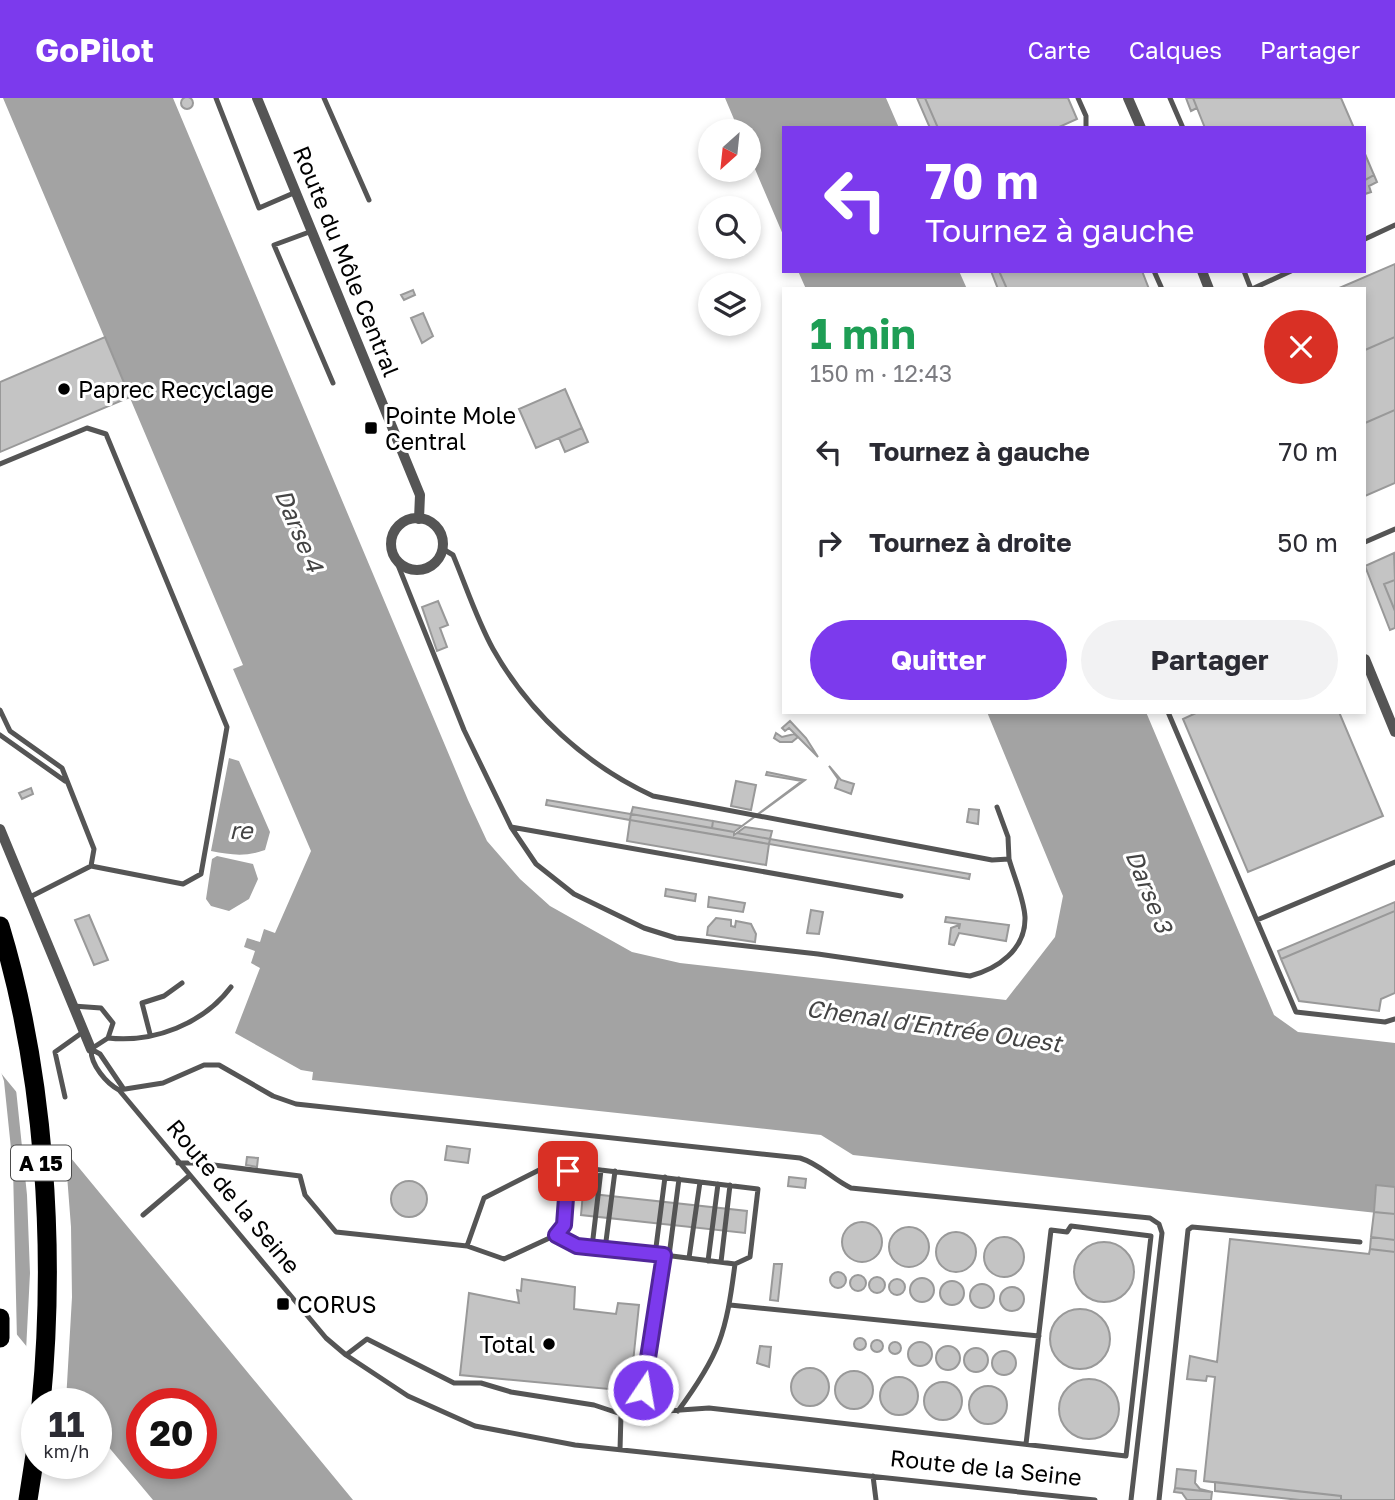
<!DOCTYPE html>
<html lang="fr">
<meta charset="utf-8">
<style>
:root{--surface:#fff;--page:#f2f2f3;--text:#2b2b33;--muted:#7c7c81;--accent:#7c3aed}
body{margin:0;font-family:"Golos Text",sans-serif;background:var(--page);color:var(--text);height:100vh;display:flex;flex-direction:column;font-size:26px;white-space:nowrap}
*{box-sizing:border-box;margin:0}
p{font-size:23px;color:var(--muted)}
.icon{flex:none;width:38px;height:38px;fill:none;stroke:currentColor;stroke-width:2;stroke-linecap:round;stroke-linejoin:round}
.map{position:relative;flex:1;overflow:hidden}
.side{position:absolute;left:782px;top:189px;width:584px;height:427px;display:flex;flex-direction:column;background:var(--surface);border-radius:0px;box-shadow:0 4px 10px #0003}
.side>*{flex:none}
.hud{position:absolute;left:782px;top:28px;width:584px;height:147px;border-radius:0px;box-shadow:0 4px 10px #0003;background:#7c3aed;color:#fff;overflow:hidden}
.needle{width:46px;rotate:207deg}
.buttons{position:absolute;left:698px;top:21px;display:grid;gap:14px}
.buttons a{display:grid;place-items:center;width:63px;height:63px;border-radius:50%;background:var(--surface);box-shadow:0 4px 10px #0003;font-size:35px}
.speed{position:absolute;left:21px;top:1290px;display:flex;gap:14px;font-size:35px;font-weight:700;text-align:center}
.speed>*{display:grid;place-content:center;width:91px;height:91px;border-radius:50%;background:var(--surface);box-shadow:0 4px 10px #0003;line-height:1}
.speed small{font-size:18px;font-weight:400}
.speed .limit{border:10px solid #d22;background:#fff;color:#111}
.pin{position:absolute;display:grid;place-items:center;width:60px;height:60px;color:#fff;margin:-30px;border-radius:14px;box-shadow:0 4px 10px #0006}
.me{position:absolute;width:77px;margin:-38px;rotate:12deg;stroke-linejoin:round;filter:drop-shadow(0 0 5px #0008)}
.turn{display:flex;align-items:center;gap:24px;height:147px;padding:0 28px;font-size:32px}
.turn .icon{width:91px;height:91px;stroke-width:2.5}
.turn b{display:block;font-size:49px;line-height:60px}
.round{display:grid;place-items:center;flex:none;width:74px;height:74px;border-radius:37px;background:var(--page)}
.headline{display:flex;align-items:center;justify-content:space-between;height:119px;padding:0 28px}
h1{font-size:42px;font-weight:700;line-height:52px;color:#1e9e55}
.button{display:flex;gap:14px;margin-top:auto;padding:14px 28px}
.button a{flex:1;height:80px;border-radius:42px;background:var(--accent);color:#fff;font-size:28px;font-weight:700;line-height:80px;text-align:center}
.button a+a{background:var(--page);color:var(--text)}
ul{padding:0;list-style:none}
li{display:flex;align-items:center;gap:21px;height:91px;padding:0 28px}
li div{flex:1}
li b{display:block;font-size:26px}
li em{font-style:normal}
header{display:flex;align-items:center;gap:42px;box-sizing:border-box;height:98px;padding:0 35px;background:var(--accent);color:#fff}
header strong{font-size:33px}
nav{display:flex;gap:38px;margin-inline-start:auto;font-size:24px}
.map>svg:first-child{display:block}
</style>
<header>
<strong>GoPilot</strong>
<nav><a>Carte</a><a>Calques</a><a>Partager</a></nav>
</header>
<div class="map">
<svg width="1395" height="1402" viewBox="0 0 1395 1402">
<rect width="100%" height="100%" fill="#fff"/>
<path fill="#a3a3a3" fill-rule="evenodd" d="M3 0H173L468 702 487 743 520 781 550 808 632 854 680 865 1006 902 1055 839 1063 798 987 614H1146L1274 917 1298 934 1395 945V1117L853 1057 821 1037 312 982 313 974 301 972 235 935 260 870 251 865 255 853 244 849 247 840 260 844 264 831 275 835 311 753 233 571 243 567Z
M725 0H886L899 30H784V139L749 57V33H739Z
M798 173H959L967 191H806Z
M229 660 239 663 270 734 265 752C246 759 231 757 211 753Z
M217 758 253 766 258 781 249 801 229 813 211 808 206 801 212 761Z
M0 974 353 1402H153L96 1334V1306L73 1305 0 1216ZM142 1306H201V1365H142Z"/>
<path fill="#fff" d="M0 971 4 983 13 1070 17 1242 0 1221Z
M16 991 65 1051 71 1129 72 1199 66 1303 26 1253 30 1175 27 1097Z"/>
<path fill="#c4c4c4" stroke="#999" stroke-width="2" d="M181 5a6 6 0 1 1 12 0a6 6 0 1 1-12 0Z
M917 0H925L938 30H930Z
M925 0H1068L1077 21 1057 30H938Z
M1186 0H1193L1197 10 1191 13Z
M1193 0H1341L1354 30H1205Z
M1365 56 1374 77 1365 82Z
M1374 77 1377 84 1369 88 1371 94 1365 96V82Z
M1395 166V239L1365 252V191H1337Z
M991 173H999L1007 191H998Z
M999 173H1142L1149 191H1007Z
M413 192 415 197 404 202 401 197Z
M423 215 433 238 422 245 411 220Z
M105 239 130 299 0 354V284Z
M1395 239V312L1365 325V252Z
M565 291 582 330 536 350 519 311Z
M1395 312V385L1365 398V325Z
M582 330 588 344 565 354 559 340Z
M1394 455 1395 482 1384 486 1395 513V530L1390 532 1365 468Z
M1395 482V513L1384 486Z
M438 503 448 527 440 530 447 549 437 553 422 509Z
M1198 614H1339L1383 718 1248 774 1183 621Z
M790 623 806 640 818 659 789 630 785 633 782 630Z
M776 635 782 639 794 636 798 639 792 644H780L774 640Z
M829 668 841 682 854 686 851 696 835 690 838 681Z
M767 674 805 682 742 728 802 683 766 677Z
M736 683 756 687 751 712 731 708Z
M31 690 33 696 22 701 19 695Z
M547 702 631 716 630 722 546 707Z
M633 709 713 723 712 730 631 716Z
M969 711 979 712 978 726 967 724Z
M631 716 734 734V737L737 735 770 741 769 746 630 722Z
M630 722 769 746 766 767 627 743Z
M713 723 742 728 734 734 712 730Z
M745 729 772 733 770 741 737 735Z
M770 741 970 776 969 781 769 746Z
M666 791 696 796 695 803 665 798Z
M709 799 745 805 743 814 708 809Z
M1395 804V813L1281 861 1278 853Z
M811 812 823 814 819 836 807 835Z
M1395 813V895L1381 901 1379 913 1299 903 1281 861Z
M89 817 108 862 94 867 75 822Z
M946 819 1009 827 1006 843 959 835 954 847 949 846 951 830 959 827V831L960 826 945 824Z
M716 820 731 822V828L735 829 736 823 751 826 756 836 755 844 707 837 708 829Z
M447 1048 470 1051 468 1065 445 1062Z
M247 1059 258 1060 257 1069 246 1067Z
M789 1079 806 1081 805 1090 788 1088Z
M391 1101a18 18 0 1 1 36 0a18 18 0 1 1-36 0Z
M1376 1087 1395 1089V1116L1374 1114Z
M583 1095 747 1113 745 1135 581 1117Z
M1374 1114 1395 1116V1142L1371 1139Z
M842 1144a20 20 0 1 1 40 0a20 20 0 1 1-40 0Z
M889 1149a20 20 0 1 1 40 0a20 20 0 1 1-40 0Z
M936 1154a20 20 0 1 1 40 0a20 20 0 1 1-40 0Z
M1371 1139 1395 1142V1154L1370 1151Z
M984 1159a20 20 0 1 1 40 0a20 20 0 1 1-40 0Z
M1230 1141 1369 1156 1370 1151 1395 1154V1402H1341V1398L1204 1383 1215 1279 1207 1278 1206 1283 1187 1281 1190 1258 1217 1264Z
M1074 1174a30 30 0 1 1 60 0a30 30 0 1 1-60 0Z
M774 1166H782L778 1203 770 1202Z
M830 1182a8 8 0 1 1 16 0a8 8 0 1 1-16 0Z
M850 1185a8 8 0 1 1 16 0a8 8 0 1 1-16 0Z
M869 1187a8 8 0 1 1 16 0a8 8 0 1 1-16 0Z
M910 1192a12 12 0 1 1 24 0a12 12 0 1 1-24 0Z
M522 1181 575 1189 574 1211 616 1216 618 1205 639 1207 630 1293 460 1277 469 1195 519 1205 517 1192 521 1193Z
M889 1189a8 8 0 1 1 16 0a8 8 0 1 1-16 0Z
M940 1195a12 12 0 1 1 24 0a12 12 0 1 1-24 0Z
M970 1198a12 12 0 1 1 24 0a12 12 0 1 1-24 0Z
M1000 1201a12 12 0 1 1 24 0a12 12 0 1 1-24 0Z
M1050 1241a30 30 0 1 1 60 0a30 30 0 1 1-60 0Z
M854 1246a6 6 0 1 1 12 0a6 6 0 1 1-12 0Z
M871 1248a6 6 0 1 1 12 0a6 6 0 1 1-12 0Z
M889 1250a6 6 0 1 1 12 0a6 6 0 1 1-12 0Z
M908 1256a12 12 0 1 1 24 0a12 12 0 1 1-24 0Z
M760 1248 771 1249 769 1269 757 1265Z
M936 1260a12 12 0 1 1 24 0a12 12 0 1 1-24 0Z
M964 1262a12 12 0 1 1 24 0a12 12 0 1 1-24 0Z
M992 1265a12 12 0 1 1 24 0a12 12 0 1 1-24 0Z
M791 1289a19 19 0 1 1 38 0a19 19 0 1 1-38 0Z
M835 1292a19 19 0 1 1 38 0a19 19 0 1 1-38 0Z
M880 1298a19 19 0 1 1 38 0a19 19 0 1 1-38 0Z
M1059 1311a30 30 0 1 1 60 0a30 30 0 1 1-60 0Z
M924 1303a19 19 0 1 1 38 0a19 19 0 1 1-38 0Z
M969 1307a19 19 0 1 1 38 0a19 19 0 1 1-38 0Z
M1177 1371 1196 1373 1195 1385 1200 1391 1212 1394 1175 1390Z
M1215 1384 1341 1398V1402H1300L1215 1393Z
M1175 1390 1212 1394 1211 1402H1187L1182 1395 1174 1394Z"/>
<g fill="none" stroke-linecap="round" stroke-linejoin="round">
<path stroke="#555" stroke-width="5" d="M216 0 259 110 296 94
M324 0 369 102
M1078 0 1086 18V30
M1170 0 1183 30
M312 133 274 147 333 285
M1365 141 1395 127
M1154 173 1162 191
M1244 173 1251 191
M1252 191 1291 173
M0 366 87 330 106 336 227 629 201 776 183 786 91 768 94 751 62 670 10 633 0 612
M1365 444 1395 431
M443 451 453 457C466 488 477 522 493 551 529 615 586 667 653 698L992 762 1009 761 1008 739 997 709
M396 462 464 632 511 729 901 798
M1168 614 1296 914 1385 924 1395 921
M0 637 65 683
M511 729 536 766 574 796 644 830 676 840 818 856 970 878C997 871 1026 852 1025 819 1024 801 1014 779 1009 761
M28 800 91 768
M1257 822 1395 764
M73 908 101 910 113 925 108 940 91 951
M150 936 142 905 164 898 182 885
M108 940C154 945 203 926 231 889
M91 951 100 956 123 990
M91 952C91 967 106 985 119 992L326 1240 346 1257 408 1298 475 1328 575 1347 1095 1402
M119 992 163 985 204 967H219L273 998 296 1006 800 1060C820 1066 832 1081 851 1090L1150 1120 1159 1126 1162 1135 1131 1402
M65 999 55 954 83 934
M178 1065H198L300 1078 305 1097 336 1134 467 1148 504 1161 556 1137 577 1148 664 1157 651 1253 639 1311 621 1316 620 1352
M143 1117 189 1078
M556 1137C569 1128 573 1080 564 1067
M467 1148 484 1100 551 1066 758 1091 750 1159 735 1166
M592 1149 601 1072
M605 1151 615 1073
M655 1157 665 1079
M664 1157 735 1166C726 1236 720 1256 678 1313
M669 1158 679 1081
M689 1160 700 1084
M708 1163 718 1086
M721 1164 730 1087
M730 1207 1039 1238
M346 1257 367 1241 454 1285H481L511 1294 594 1307 621 1316
M639 1311 652 1314 709 1310 1126 1358 1151 1138 1071 1128 1067 1134 1051 1132 1026 1346
M873 1378 876 1402
M1159 1402 1188 1132 1192 1129 1360 1144"/>
<path stroke="#555" stroke-width="10" d="M257 0 420 397 419 421
M1128 0 1141 30
M1202 173 1209 191
M391 446a26 26 0 1 1 52 0a26 26 0 1 1-52 0Z
M1365 561 1395 634
M0 731 91 951"/>
<path stroke="#000" stroke-width="19" d="M0 828C45 976 56 1152 41 1306
M0 1220V1240
M28 1402 37 1344"/>
</g>
<g fill="none" stroke-linecap="round" stroke-linejoin="round">
<g stroke="#51269a" stroke-width="18">
<path id="route" d="M568 1073 564 1127 556 1137 577 1148 664 1157 643 1292"/>
</g>
<use href="#route" stroke="#7c3aed" stroke-width="12"/>
</g>
<g fill="#000" stroke="#fff" stroke-width="2.5">
<circle cx="64" cy="291" r="7"/>
<rect x="364" y="323" width="14" height="14" rx="3.5"/>
<rect x="276" y="1199" width="14" height="14" rx="3.5"/>
<circle cx="549" cy="1246" r="7"/>
</g>
<g text-anchor="middle" dominant-baseline="central" stroke-width="6" stroke-linejoin="round" paint-order="stroke">
<rect fill="#fff" stroke="#4c4c4c" stroke-width="2" x="11" y="1047.5" width="60" height="35" rx="5"/>
<g font-size="21" font-weight="bold" fill="#000">
<text x="41" y="1065">A 15</text>
</g>
<g font-size="23" fill="#000" stroke="#fff">
<text transform="translate(347 163) rotate(68)">Route du Môle Central</text>
<text transform="translate(234 1098) rotate(50)">Route de la Seine</text>
<text transform="translate(986 1369) rotate(6)">Route de la Seine</text>
</g>
<g font-size="23" fill="#000" stroke="#fff" text-anchor="start">
<text x="78" y="291">Paprec Recyclage</text>
<text x="385" y="317">Pointe Mole<tspan x="385" dy="26">Central</tspan></text>
<text x="297" y="1206">CORUS</text>
<text x="535" y="1246" text-anchor="end">Total</text>
</g>
<g font-size="24" font-style="italic" fill="#444" stroke="#fff">
<text transform="translate(300 432) rotate(67)">Darse 4</text>
<text x="241" y="731">re</text>
<text transform="translate(1150 793) rotate(68)">Darse 3</text>
<text transform="translate(934 927) rotate(8)">Chenal d'Entrée Ouest</text>
</g>
</g>
</svg>
<div class="buttons">
<a><svg class="needle" viewBox="-14 -14 28 28"><path d="M0-13l5 13h-10z" fill="#e53935"/><path d="M0 13l5-13h-10z" fill="#7c7c81"/></svg></a>
<a><svg class="icon" aria-label="search" viewBox="0 0 24 24"><circle cx="10" cy="10" r="6"/><path d="M15 15l6 6"/></svg></a>
<a><svg class="icon" aria-label="layers" viewBox="0 0 24 24"><path d="M12 4l9 5-9 5-9-5zM3 14l9 5 9-5"/></svg></a>
</div>
<div class="speed"><div>11<small>km/h</small></div><div class="limit">20</div></div>
<div class="pin" style="left:568px;top:1073px;background:#d93025"><svg class="icon" aria-label="arrive" viewBox="0 0 24 24"><path d="M6 21V4h12l-3 4 3 4H6"/></svg></div>
<svg class="me" style="left:643px;top:1292px" viewBox="-20 -20 40 40"><circle r="17" fill="#7c3aed" stroke="#fff" stroke-width="3"/><path d="M0-11L8 9 0 5-8 9z" fill="#fff"/></svg>
<div class="hud">
<div class="turn"><svg class="icon" aria-label="left" viewBox="0 0 24 24"><path d="M17 20v-9H6M10 6l-5 5 5 5"/></svg><div><b>70 m</b>Tournez à gauche</div></div>
</div>
<section class="side">
<div class="headline"><div><h1>1 min</h1><p>150 m · 12:43</p></div><a class="round" style="background:#d93025;color:#fff"><svg class="icon" aria-label="close" viewBox="0 0 24 24"><path d="M6 6l12 12M18 6L6 18"/></svg></a></div>
<ul>
<li><svg class="icon" aria-label="left" viewBox="0 0 24 24"><path d="M17 20v-9H6M10 6l-5 5 5 5"/></svg><div><b>Tournez à gauche</b></div><em>70 m</em></li>
<li><svg class="icon" aria-label="right" viewBox="0 0 24 24"><path d="M7 20v-9h11M14 6l5 5-5 5"/></svg><div><b>Tournez à droite</b></div><em>50 m</em></li>
</ul>
<div class="button"><a>Quitter</a><a>Partager</a></div>
</section>
</div>
